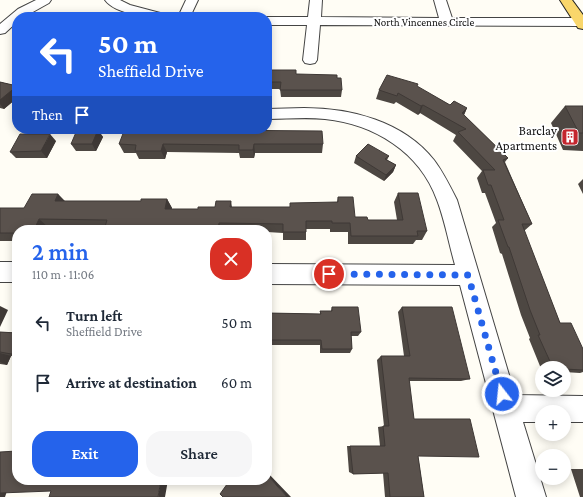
<!DOCTYPE html>
<meta charset="utf-8">
<style>
:root{--surface:#fff;--page:#f6f6f7;--text:#1f2937;--muted:#747a83;--accent:#2563eb}
body{margin:0;font-family:"Crimson Pro",serif;background:var(--page);color:var(--text);height:100vh;display:flex;flex-direction:column;font-size:15px;white-space:nowrap}
*{box-sizing:border-box;margin:0}
p{font-size:13px;color:var(--muted)}
.icon{flex:none;width:22px;height:22px;fill:none;stroke:currentColor;stroke-width:2;stroke-linecap:round;stroke-linejoin:round}
.map{position:relative;flex:1;overflow:hidden}
.sheet{position:absolute;left:12px;top:225px;width:260px;height:260px;display:flex;flex-direction:column;background:var(--surface);border-radius:16px;box-shadow:0 2px 10px #0003}
.sheet>*{flex:none}
.guide{position:absolute;left:12px;top:12px;width:260px;height:122px;border-radius:16px;box-shadow:0 2px 10px #0003;background:#2563eb;color:#fff;overflow:hidden}
.fabs{position:absolute;left:535px;top:361px;display:grid;gap:8px}
.fabs a{display:grid;place-items:center;width:36px;height:36px;border-radius:50%;background:var(--surface);box-shadow:0 2px 10px #0003;font-size:20px}
.pin{position:absolute;display:grid;place-items:center;width:34px;height:34px;color:#fff;margin:-17px;border:2px solid #fff;border-radius:50%;box-shadow:0 1px 4px #0007}
.me{position:absolute;width:44px;margin:-22px;rotate:344deg;stroke-linejoin:round;filter:drop-shadow(0 0 3px #0008)}
.turn{display:flex;align-items:center;gap:14px;height:84px;padding:0 20px;font-size:18px}
.turn .icon{width:52px;height:52px;stroke-width:2.5}
.turn b{display:block;font-size:28px;line-height:34px}
.then{display:flex;align-items:center;height:38px;padding:0 20px;background:#0003;gap:8px;font-size:15px}
.round{display:grid;place-items:center;flex:none;width:42px;height:42px;border-radius:16px;background:var(--page)}
.overview{display:flex;align-items:center;justify-content:space-between;height:68px;padding:0 20px}
h1{font-size:24px;font-weight:600;line-height:30px;color:var(--accent)}
.button{display:flex;gap:8px;margin-top:auto;padding:8px 20px}
.button a{flex:1;height:46px;border-radius:16px;background:var(--accent);color:#fff;font-size:16px;font-weight:600;line-height:46px;text-align:center}
.button a+a{background:var(--page);color:var(--text)}
ul{padding:0;list-style:none}
li{display:flex;align-items:center;gap:12px;height:60px;padding:0 20px}
li div{flex:1}
li b{display:block;font-size:15px}
li em{font-style:normal}
.map>svg:first-child{display:block}
</style>
<div class="map">
<svg width="583" height="497" viewBox="0 0 583 497">
<rect width="100%" height="100%" fill="#fffdf5"/>
<g fill="none" stroke-linecap="round" stroke-linejoin="round">
<g stroke="#444" stroke-width="2">
<path id="minor" d="M36 0H51L49 3 24 17H17V22L5 33 0 34V24L18 9Z
M105 0H120L130 5 164 14 166 17C149 17 116 15 105 0Z
M186 0H198L190 17H178Z
M310 0H322L321 17 439 18 434 0H446L452 18H583V26L320 25 317 60 315 63 310 64 305 63 303 60 307 25H267V17H308Z
M304 108C351 108 403 121 434 160 443 172 450 186 457 200L515 395 583 396V422H564V412H542V422H523L546 497H516L460 285 267 284V264L455 265C449 244 445 221 437 200 420 152 374 124 325 119 306 117 286 119 267 119V109Z
M0 262H17V282H0Z"/>
</g>
<g stroke="#222" stroke-width="2">
<path id="major" d="M560 0H572L583 15V29L578 28Z"/>
</g>
<use href="#minor" fill="#fff" fill-rule="evenodd"/>
<use href="#major" fill="#f9d66b" fill-rule="evenodd"/>
</g>
<path fill="#4d4742" d="M267 70 296 74 337 78 342 90 341 97H281L280 89H267Z
M0 82 17 86V98L4 109 0 108Z
M417 87 450 105 467 108 464 115 508 158 505 162 532 224 524 231 560 323 583 349V372L580 373 564 372V368H542V371L529 339 530 338 521 315 502 254 500 253 492 227 496 223 485 193H482L477 178 482 171 453 141 456 135 420 113 418 115 396 102 394 104 376 99 379 90Z
M565 106H583V151L563 150 551 123Z
M209 129V130L323 144 322 153H255L254 158H240L239 153 167 152 165 159H139L136 153H124L119 144Z
M98 130 103 137 96 151H76L71 144Z
M56 141 47 158H16L10 152Z
M356 156H389L387 160 396 165 393 172 384 181 354 163Z
M583 179V194L578 184Z
M398 193 427 231 422 240H416L413 244H348V232H330V229H306V240H283V233L267 232V230H104V228H49L17 230V241H0V208H24L58 194 64 201H141L167 199 172 208 171 209H198L215 207 231 201 232 207H290L337 202 338 197 355 217 368 220H397L394 202Z
M332 307 361 332 358 336H351L352 349 350 353H320V345H267V313L320 314V311H331Z
M402 307 470 379 461 381H409L418 456 424 497H385L383 473 353 474 349 472 347 446H380L378 427 384 426 377 360 381 356H404L398 312Z
M0 332 17 333V357L11 356 7 365 0 364Z
M571 469H583V497H580Z"/>
<path fill="#3f3936" d="M17 86V98L4 109 0 104V100Z
M423 105 420 113 418 115 421 106Z
M467 108 463 117 462 113Z
M98 130 103 137 96 151 92 144Z
M50 134 56 141 47 158 41 151Z
M163 144 167 152 165 159 161 151Z
M254 144 255 153 254 158 253 150Z
M396 165 393 172 384 181 386 175Z
M58 194 67 203 55 201Z
M167 199 172 208 170 218 165 209Z
M39 219 49 228 48 230H34Z
M219 223 222 230H218Z
M0 306 8 310 0 327Z
M0 353 11 356 7 365 0 362Z
M267 472 291 497H287L267 475Z
M161 480H168L165 497H158Z
M7 491 5 497H0V492Z"/>
<path fill="#5a524d" stroke="#3f3936" d="M267 70H296V74L337 75V78H341L342 90H280L281 82H267Z
M387 75 418 84 417 86 450 105 454 101 467 108 462 113 508 158 503 160 532 224H522L560 323H571L583 349V370L564 369V368H553L538 335H540L530 310 509 247H508L498 220H504L491 185H488L483 170H495L458 132 466 129 423 105 421 106 398 93 397 96 379 90Z
M0 82 17 86 0 100Z
M565 106H583V133H579Z
M135 129H208V130L322 131 323 144H254L253 150H239V145L163 144 161 151H135L136 145 119 144 124 131H134Z
M77 130H98L92 144H71Z
M20 134H50L41 151 10 152Z
M368 144 389 156 385 159 396 165 386 175 356 156Z
M398 193H418L427 231H417L418 236H351L350 223H332V221H306V232H283V224L219 223 218 230H204L205 229H194L195 226H161L160 230H104L107 220 39 219 34 230H17V233H0V208H24L32 194H58L55 201H141V199H167L165 209H198V207H215L216 201H231L230 207H290V203L338 202V197H353L355 217H367L368 220H403Z
M332 307H358L361 332H351L352 349H322L321 340H267V313L321 314 320 311H332Z
M402 307H452L470 379 409 378 414 419H470L479 457 418 456 424 497H390L388 473 353 474 350 446H385L383 426H389L381 356H410Z
M0 332 17 333V355L0 352Z
M17 451V480H161L158 497H49L51 491 0 493V452Z
M267 475 287 497H223L220 494 230 480H267Z"/>
<g fill="none" stroke-linecap="round" stroke-linejoin="round">
<path stroke="#2563eb" stroke-width="7" stroke-dasharray="0 12.6" d="M329 274 468 275 502 394"/>
</g>
<defs>
<g id="building-square" transform="scale(0.9)"><rect x="-9" y="-9" width="18" height="18" rx="4" fill="#c4262e" stroke="#fff"/><path d="M-4-6H4V6H1V3H-1V6H-4ZM-2.5-4.3h1.7v1.8h-1.7ZM.8-4.3h1.7v1.8H.8ZM-2.5-1h1.7V.8h-1.7ZM.8-1h1.7V.8H.8Z" fill="#fff"/></g>
</defs>
<g fill-rule="evenodd">
<use href="#building-square" x="570" y="137"/>
</g>
<g text-anchor="middle" dominant-baseline="central" stroke-width="4" stroke-linejoin="round" paint-order="stroke">
<g font-size="11" fill="#111" stroke="#fff">
<text x="424" y="22">North Vincennes Circle</text>
</g>
<g font-size="13" fill="#111" stroke="#fff" text-anchor="end">
<text x="557" y="130">Barclay<tspan x="557" dy="15">Apartments</tspan></text>
</g>
</g>
</svg>
<div class="fabs">
<a><svg class="icon" aria-label="layers" viewBox="0 0 24 24"><path d="M12 4l9 5-9 5-9-5zM3 14l9 5 9-5"/></svg></a>
<a>+</a>
<a>−</a>
</div>
<div class="pin" style="left:329px;top:274px;background:#d93025"><svg class="icon" aria-label="arrive" viewBox="0 0 24 24"><path d="M6 21V4h12l-3 4 3 4H6"/></svg></div>
<svg class="me" style="left:502px;top:394px" viewBox="-20 -20 40 40"><circle r="17" fill="#2563eb" stroke="#fff" stroke-width="3"/><path d="M0-11L8 9 0 5-8 9z" fill="#fff"/></svg>
<div class="guide">
<div class="turn"><svg class="icon" aria-label="left" viewBox="0 0 24 24"><path d="M17 20v-9H6M10 6l-5 5 5 5"/></svg><div><b>50 m</b>Sheffield Drive</div></div>
<div class="then">Then<svg class="icon" aria-label="arrive" viewBox="0 0 24 24"><path d="M6 21V4h12l-3 4 3 4H6"/></svg></div>
</div>
<section class="sheet">
<div class="overview"><div><h1>2 min</h1><p>110 m · 11:06</p></div><a class="round" style="background:#d93025;color:#fff"><svg class="icon" aria-label="close" viewBox="0 0 24 24"><path d="M6 6l12 12M18 6L6 18"/></svg></a></div>
<ul>
<li><svg class="icon" aria-label="left" viewBox="0 0 24 24"><path d="M17 20v-9H6M10 6l-5 5 5 5"/></svg><div><b>Turn left</b><p>Sheffield Drive</p></div><em>50 m</em></li>
<li><svg class="icon" aria-label="arrive" viewBox="0 0 24 24"><path d="M6 21V4h12l-3 4 3 4H6"/></svg><div><b>Arrive at destination</b></div><em>60 m</em></li>
</ul>
<div class="button"><a>Exit</a><a>Share</a></div>
</section>
</div>
